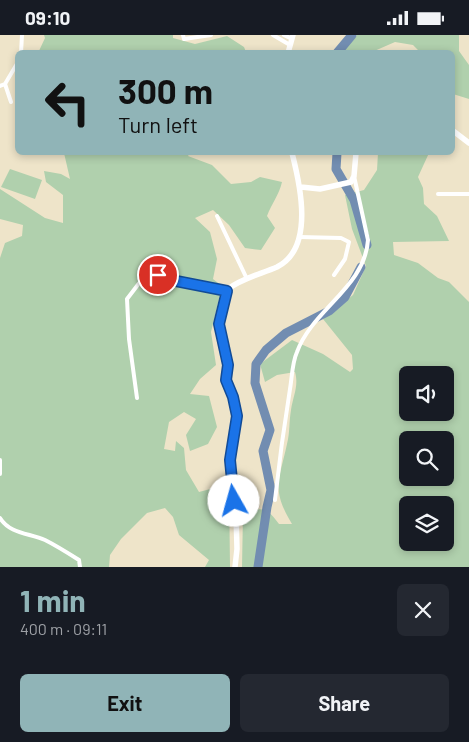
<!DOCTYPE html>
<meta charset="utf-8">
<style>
:root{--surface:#171b24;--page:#242831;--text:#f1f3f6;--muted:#9ea1a6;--accent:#90b4b7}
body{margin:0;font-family:Barlow,sans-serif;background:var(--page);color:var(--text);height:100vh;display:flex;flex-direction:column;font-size:19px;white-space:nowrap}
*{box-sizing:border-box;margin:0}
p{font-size:16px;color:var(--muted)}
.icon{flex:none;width:28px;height:28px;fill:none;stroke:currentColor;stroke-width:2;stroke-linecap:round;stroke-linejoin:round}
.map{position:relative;height:532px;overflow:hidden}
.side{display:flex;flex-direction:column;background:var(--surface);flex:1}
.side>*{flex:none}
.top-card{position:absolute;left:15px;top:15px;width:440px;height:105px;border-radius:8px;box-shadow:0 2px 8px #0003;background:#90b4b7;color:#111;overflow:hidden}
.controls{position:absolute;left:399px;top:331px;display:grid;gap:10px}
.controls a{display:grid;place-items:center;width:55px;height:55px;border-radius:8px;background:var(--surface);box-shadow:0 2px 8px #0003;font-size:25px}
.pin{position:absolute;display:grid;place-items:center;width:42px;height:42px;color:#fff;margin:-21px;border:2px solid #fff;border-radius:50%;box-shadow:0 1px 5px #0007}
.me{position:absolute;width:55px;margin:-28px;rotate:353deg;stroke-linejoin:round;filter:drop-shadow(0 0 4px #0008)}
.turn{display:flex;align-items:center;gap:18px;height:105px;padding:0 20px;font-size:22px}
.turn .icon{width:65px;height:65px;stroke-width:2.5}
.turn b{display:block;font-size:35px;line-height:42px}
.round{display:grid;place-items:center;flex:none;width:52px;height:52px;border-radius:8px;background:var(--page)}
.summary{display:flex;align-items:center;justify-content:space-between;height:85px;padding:0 20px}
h1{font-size:30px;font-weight:700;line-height:38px;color:var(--accent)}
.button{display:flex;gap:10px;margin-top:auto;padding:10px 20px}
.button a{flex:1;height:58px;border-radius:8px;background:var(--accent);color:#111;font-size:20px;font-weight:700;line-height:58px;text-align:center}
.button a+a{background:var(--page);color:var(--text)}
.status{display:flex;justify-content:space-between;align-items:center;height:35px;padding:0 25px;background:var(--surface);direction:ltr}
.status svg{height:14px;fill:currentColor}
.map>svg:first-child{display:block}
</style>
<div class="status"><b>09:10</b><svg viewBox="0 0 49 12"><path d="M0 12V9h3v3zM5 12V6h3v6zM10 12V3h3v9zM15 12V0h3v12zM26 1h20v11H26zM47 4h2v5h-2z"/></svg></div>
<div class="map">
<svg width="469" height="532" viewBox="0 0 469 532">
<rect width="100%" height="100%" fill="#eee4c9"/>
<path fill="#b0d0ad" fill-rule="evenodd" d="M44 0H173V3L195 9 227 1 244 12 246 17 38 18 45 3Z
M357 0H459V16L469 30V64L453 59 452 18 420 17 413 10 395 7 372 17H342Z
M64 118H190L188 121 212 130 231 149 251 147 260 142 282 147C279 160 272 168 267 181L275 193 261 215 245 213 229 190 213 175 195 183 210 197 217 224 213 244 222 251 211 297 216 330 200 344 190 359 209 361 217 392 208 409 190 416 186 400 196 384 184 377 169 387 164 414 175 416 176 406 184 413 186 435 199 457 229 449 230 532H205L209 525 179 500 173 482 165 473 147 478 121 504 110 520 109 532H0V223L5 208 22 201 23 190 0 184V154L45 183 63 188V160L46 147 44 136 61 139 70 144Z
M378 118H429L418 142 423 153 424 169 437 181 449 206 393 207 394 220 418 228 438 243 449 247 469 267V532H242L243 478C263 472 266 472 279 489H292C271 454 279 446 287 409 290 398 289 386 291 375 293 361 299 351 295 337L277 340 265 347 260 329 292 305 323 319 350 337 353 334 352 320 323 284 353 260 366 231 352 194 345 160 364 155 377 135ZM408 340H445V378H408ZM408 405H445V442H408ZM408 470H445V508H408Z
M10 134 42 145 35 164 1 152Z"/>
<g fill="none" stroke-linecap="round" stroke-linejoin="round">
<path stroke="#728db1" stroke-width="9" d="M337 18 352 0
M337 118 336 134 354 165 367 210
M258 532 267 472 271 455 263 416 270 395 255 348 256 329 266 315 286 298 329 276 345 262 361 232"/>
<path stroke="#fff" stroke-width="4" d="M183 0 184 4 211 0
M273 0 290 10
M284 0 292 4
M21 18 22 0
M5 49 11 67
M0 51 5 49 18 27
M438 159H469
M217 181 247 244
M299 202 341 203 349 207 345 224 334 240
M137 363 129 304 127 264 140 247 158 240 176 246 227 256
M0 425V439
M275 465C279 428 284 391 290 354 292 343 292 328 297 317 312 275 365 252 368 205L354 141
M0 483C10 499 29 498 45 505 57 511 68 518 79 525L80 532"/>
<path stroke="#fff" stroke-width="5.5" d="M288 18 293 0
M452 95 469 108
M301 152 320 154 351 147 354 141 356 118
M235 532 237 514 236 479 230 425 237 381 233 362 226 345 227 330 219 289 228 254C242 243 261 239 277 232 315 213 300 149 292 118"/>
</g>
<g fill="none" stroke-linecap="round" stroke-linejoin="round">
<g stroke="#114b97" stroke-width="12">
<path id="route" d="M158 240 176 246 227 256 219 289 228 330 226 345 233 362 237 381 230 425 234 466"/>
</g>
<use href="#route" stroke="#1a73e8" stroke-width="9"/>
</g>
</svg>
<div class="controls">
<a><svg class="icon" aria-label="sound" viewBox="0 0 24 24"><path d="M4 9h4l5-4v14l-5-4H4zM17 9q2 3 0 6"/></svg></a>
<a><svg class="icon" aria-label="search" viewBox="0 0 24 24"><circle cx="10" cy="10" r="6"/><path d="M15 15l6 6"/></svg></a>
<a><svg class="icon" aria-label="layers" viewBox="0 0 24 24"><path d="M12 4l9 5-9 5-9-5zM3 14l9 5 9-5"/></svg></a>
</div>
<div class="pin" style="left:158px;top:240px;background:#d93025"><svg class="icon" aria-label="arrive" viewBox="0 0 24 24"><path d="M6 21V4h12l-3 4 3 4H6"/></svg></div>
<svg class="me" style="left:234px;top:466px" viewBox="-20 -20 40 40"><circle r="19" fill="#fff"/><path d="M0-13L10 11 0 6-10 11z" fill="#1a73e8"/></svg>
<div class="top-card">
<div class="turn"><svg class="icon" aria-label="left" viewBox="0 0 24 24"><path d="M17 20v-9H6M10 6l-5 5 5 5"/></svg><div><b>300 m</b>Turn left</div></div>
</div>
</div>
<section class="side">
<div class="summary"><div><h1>1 min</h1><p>400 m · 09:11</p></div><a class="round"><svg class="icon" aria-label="close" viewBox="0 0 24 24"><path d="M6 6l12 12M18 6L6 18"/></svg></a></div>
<div class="button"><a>Exit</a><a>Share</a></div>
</section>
